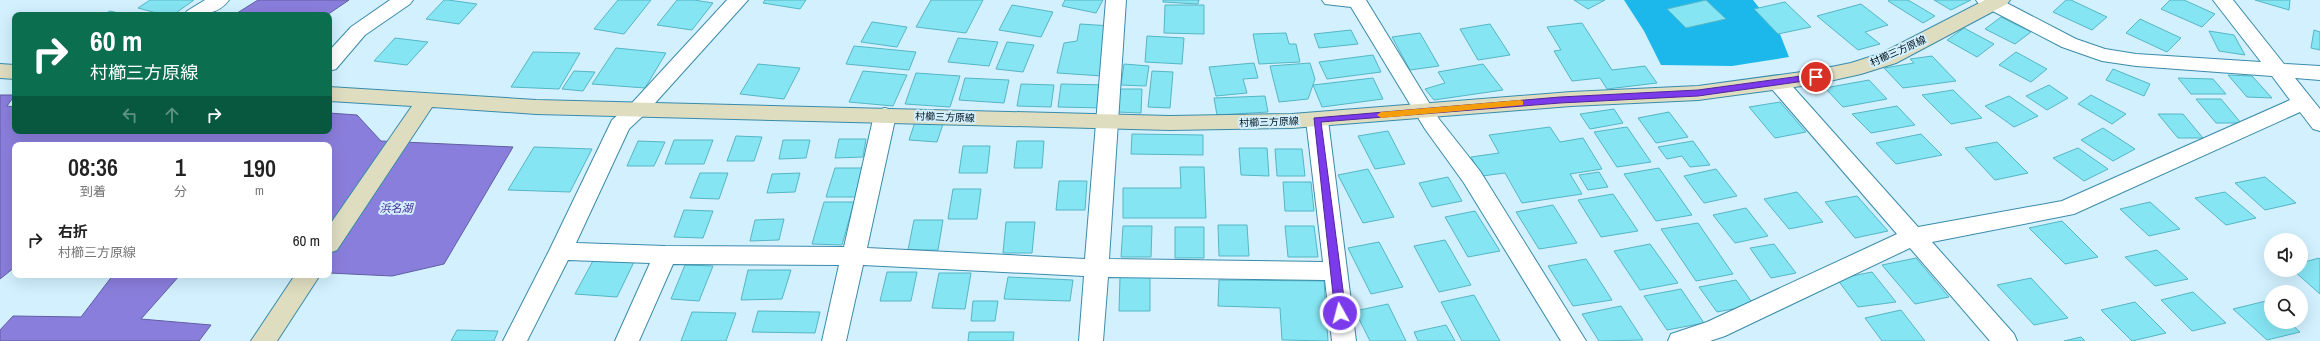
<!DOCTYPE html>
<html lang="ja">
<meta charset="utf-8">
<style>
:root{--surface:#fff;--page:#f6f6f6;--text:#222;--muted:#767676}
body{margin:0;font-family:"Archivo Narrow","Noto Sans JP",sans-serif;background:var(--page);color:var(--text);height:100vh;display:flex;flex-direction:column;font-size:15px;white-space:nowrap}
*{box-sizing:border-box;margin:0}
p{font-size:13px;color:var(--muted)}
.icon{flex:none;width:22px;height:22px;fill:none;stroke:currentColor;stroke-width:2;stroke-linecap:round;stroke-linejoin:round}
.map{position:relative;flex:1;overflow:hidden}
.panel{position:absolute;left:12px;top:142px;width:320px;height:136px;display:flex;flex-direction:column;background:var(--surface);border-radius:8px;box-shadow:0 4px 16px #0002}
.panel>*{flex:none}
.banner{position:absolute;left:12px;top:12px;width:320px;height:122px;border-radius:8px;box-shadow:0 4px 16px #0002;background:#0b6e4f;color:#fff;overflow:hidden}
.controls{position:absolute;left:2264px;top:233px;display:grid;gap:8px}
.controls a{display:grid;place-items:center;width:44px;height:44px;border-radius:50%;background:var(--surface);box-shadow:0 4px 16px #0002;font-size:20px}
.pin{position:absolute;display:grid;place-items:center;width:34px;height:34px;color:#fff;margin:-17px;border:2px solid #fff;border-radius:50%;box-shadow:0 1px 4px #0007}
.me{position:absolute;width:44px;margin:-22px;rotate:353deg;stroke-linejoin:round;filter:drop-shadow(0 0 3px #0008)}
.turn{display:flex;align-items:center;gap:14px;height:84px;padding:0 12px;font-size:18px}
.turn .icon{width:52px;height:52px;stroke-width:2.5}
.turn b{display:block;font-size:28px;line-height:34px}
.lanes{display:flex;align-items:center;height:38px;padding:0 12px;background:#0003;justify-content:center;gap:20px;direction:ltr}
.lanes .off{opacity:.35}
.eta{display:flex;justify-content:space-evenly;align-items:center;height:68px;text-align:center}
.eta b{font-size:24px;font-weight:600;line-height:28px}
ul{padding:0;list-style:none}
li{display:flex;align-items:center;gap:12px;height:60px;padding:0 12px}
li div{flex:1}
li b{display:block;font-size:15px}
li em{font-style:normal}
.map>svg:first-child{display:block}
</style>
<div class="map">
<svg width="2320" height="341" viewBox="0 0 2320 341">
<rect width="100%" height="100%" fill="#d2f0fe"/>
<path fill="#1db8eb" d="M1624 0H1753L1780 34 1789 57 1732 66 1661 65 1644 31Z"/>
<path fill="#8a7edc" stroke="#615ea3" d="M258 0H349L327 15H234Z
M0 95H15L7 106 15 107V131H329V113L357 115 381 141 513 147 444 264 392 276 329 273V145H15V267L0 279Z
M113 275H180L141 319 211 325 199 341H0V330L13 316 81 317Z"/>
<path fill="#86e5f3" stroke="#56b6c4" d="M150 0H194L173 15H164L138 8Z
M444 0H448L477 4 459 24 426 19Z
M618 0H651L624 34 594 29Z
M677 0H694L713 3 692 30 657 25Z
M765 0H806L800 9 763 3Z
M931 0H983L966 33 916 27Z
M1065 0H1103L1096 13 1062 6Z
M1163 0H1199L1198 4 1163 2Z
M1574 0H1605L1588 9Z
M1706 0 1726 19 1686 28 1667 9Z
M1890 0H1908L1935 16 1923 23 1888 1Z
M1934 0H1971L1951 10Z
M2066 0H2071L2107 17 2092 30 2053 12Z
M2170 0H2184L2215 14 2202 27 2161 9Z
M2255 0H2290L2289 10Z
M1785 2 1811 27 1778 34 1754 9Z
M1861 4 1888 25 1865 32 1880 44 1858 50 1817 16Z
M1012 5 1053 12 1041 37 999 30Z
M1165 5H1204V34L1164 33Z
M110 11 127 15H103Z
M2001 17 2031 32 2015 44 1985 29Z
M2140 19 2181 38 2167 52 2126 33Z
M872 22 907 27 897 47 861 42Z
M1582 23 1612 70 1645 66 1657 83 1607 89 1600 78 1572 81 1554 51 1561 50 1547 27Z
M1080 24 1112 26 1103 76 1057 73 1064 43 1077 41Z
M1490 24 1510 55 1478 60 1460 29Z
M1964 28 1994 44 1977 57 1947 40Z
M1351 30 1358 44 1319 48 1314 34Z
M2314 30 2320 32V50L2311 48Z
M2209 31 2234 35 2245 55 2219 51Z
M1286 33 1289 44H1296L1300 62 1259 64 1253 34Z
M1420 33 1439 66 1410 70 1392 37Z
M1147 36 1184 38 1182 64 1145 62Z
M395 38 428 42 407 65 374 61Z
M958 38 998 42 989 66 948 62Z
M1007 42 1034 45 1023 72 996 69Z
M854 46 916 52 909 70 846 64Z
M616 48 666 53 645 88 592 84Z
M533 52 580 53 559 89 511 87Z
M2016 52 2047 69 2031 82 1999 65Z
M1373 55 1381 72 1327 79 1319 62Z
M1932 56 1956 81 1903 88 1884 68 1914 63 1910 59Z
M1254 63 1258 78 1243 79 1247 93 1216 96 1209 67Z
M1310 63 1315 79 1308 99 1279 102 1270 66Z
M758 64 800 68 784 99 740 94Z
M1124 64 1149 66 1146 86 1121 85Z
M1483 64 1503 90 1434 100 1425 89 1445 83 1438 72Z
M2113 69 2150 84 2144 96 2106 80Z
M574 71 595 72 583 91 562 89Z
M863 71 907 75 893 106 849 102Z
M1152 71 1173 72 1170 108 1148 107Z
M916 73 960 76 950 107 905 104Z
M2228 75 2252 76 2272 98 2247 97Z
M965 78 1009 80 1004 103 959 100Z
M1373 78 1383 99 1322 107 1313 85Z
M2178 78 2213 79 2226 94H2191Z
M1869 80 1887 99 1843 107 1825 88Z
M1021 84 1054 85 1051 107 1017 106Z
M1061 84 1106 85 1104 108 1058 107Z
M2049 85 2068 98 2047 110 2026 96Z
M1118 89H1142L1141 113 1117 112Z
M1953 90 1982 118 1951 124 1922 95Z
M2091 95 2126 114 2112 124 2078 104Z
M1265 96 1268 112 1217 115 1214 98Z
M2009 96 2038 116 2014 127 1985 106Z
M2196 99H2221L2241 123H2216Z
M1780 102 1806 132 1775 138 1749 107Z
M1897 106 1915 125 1871 133 1852 114Z
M1614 109 1623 123 1590 129 1580 114Z
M1669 112 1688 137 1656 143 1638 118Z
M2158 114H2183L2203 138H2178Z
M915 122 943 124 937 142 909 140Z
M1550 127 1560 142 1583 138 1602 169 1570 174 1582 194 1522 203 1505 173 1482 176 1471 157 1499 153 1489 135Z
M1627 127 1651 162 1617 167 1594 132Z
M2103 128 2135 149 2113 161 2081 140Z
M1388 131 1405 164 1375 169 1358 136Z
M1132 134 1203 135V155L1131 154Z
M1921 134 1942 155 1896 164 1876 143Z
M736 136 762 137 754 161H727Z
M839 139H866L863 157 835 158Z
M674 140H713L704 164H665Z
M783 140H810L806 158 779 159Z
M638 141 665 142 654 166H627Z
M1017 141H1044L1042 168H1014Z
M1693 141 1710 165 1690 167 1682 156 1667 159 1658 147Z
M1997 142 2028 173 1995 180 1965 148Z
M963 146H990L987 173H959Z
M534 147 592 149 570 192 508 190Z
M1239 148H1267L1269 176 1241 175Z
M2078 148 2108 169 2084 181 2053 158Z
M1275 149H1302L1305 176H1277Z
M1180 167H1204L1206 218H1123V188H1181Z
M835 168H862L855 197H826Z
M1659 168 1692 215 1656 221 1624 174Z
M1368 169 1394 217 1363 223 1338 175Z
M1716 169 1737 196 1704 203 1684 176Z
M1599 172 1608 187 1588 190 1579 175Z
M700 173H728L719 199 690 198Z
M800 173 795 192 767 193 772 174Z
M1448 177 1462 201 1432 207 1419 183Z
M2265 177 2296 203 2265 210 2235 183Z
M1059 181H1087L1085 210H1056Z
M1283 182H1311L1314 211H1285Z
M953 189H981L977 219H948Z
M1797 192 1823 222 1789 229 1764 199Z
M2225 192 2256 218 2226 225 2195 198Z
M1613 194 1638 231 1601 237 1578 200Z
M1857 196 1888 231 1855 238 1825 202Z
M824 202H854L842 245 812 244Z
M2150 202 2180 229 2149 236 2120 209Z
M1553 205 1577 243 1539 249 1516 212Z
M1746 208 1768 236 1735 243 1713 215Z
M684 210 713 211 703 238 674 237Z
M1475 211 1500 251 1468 257 1445 217Z
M784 219 779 240 750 241 755 220Z
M914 220H943L938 250H908Z
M2062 221 2098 257 2065 264 2029 228Z
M1006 222H1035L1032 253H1003Z
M1698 223 1733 274 1696 281 1661 229Z
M1218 225H1247L1249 256H1219Z
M1123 226H1152L1151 257H1121Z
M1285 226H1314L1318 257H1288Z
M1175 227H1204V258H1175Z
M1445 240 1471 285 1439 292 1414 246Z
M1379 242 1403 287 1371 294 1348 248Z
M1650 244 1678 283 1640 290 1614 251Z
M1774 244 1796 273 1771 278 1750 248Z
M2157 250 2188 279 2155 286 2125 257Z
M1916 258 1949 297 1915 304 1882 265Z
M2319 258 2320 259V294L2293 270H2301V263Z
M594 259 634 262 617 297 575 294Z
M1586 259 1612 300 1573 306 1548 266Z
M685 265 713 266 699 301 671 299Z
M748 270H791L782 299 741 300Z
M887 272H917L911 301H880Z
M1872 272 1896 302 1858 307 1837 279Z
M939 273H971L965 309 932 308Z
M1008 277 1073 280 1070 301 1004 299Z
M1120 277H1150V311H1119Z
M2031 278 2068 318 2034 325 1997 285Z
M1219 280 1324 281 1328 341 1282 340 1280 308 1218 306Z
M1736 280 1754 305 1717 312 1699 287Z
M1681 289 1704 323 1667 330 1644 296Z
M2193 292 2226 323 2192 331 2161 300Z
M1474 295 1500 341H1462L1441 302Z
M973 301H998L995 321H971Z
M2266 301 2271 306V322H2289L2300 332 2267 340 2233 309Z
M2135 302 2166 333 2132 341 2101 310Z
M1388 304 1406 341H1370L1355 311Z
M1621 306 1643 340 1599 341 1582 314Z
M1901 310 1925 341H1882L1865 318Z
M758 311 820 312 815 333 752 332Z
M692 312 736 313 726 341H681Z
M1446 325 1455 341H1418L1414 332Z
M457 330 498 331 494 341H451Z
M969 332H1014L1013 341H968Z
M2081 337 2085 341H2064Z"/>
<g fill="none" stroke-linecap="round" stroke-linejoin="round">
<g stroke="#3a8bab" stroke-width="2">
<path id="street" d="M205 0H229C218 15 201 15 184 15L187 11Z
M390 0H413L410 4 365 35 336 69 329 71V51L351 27Z
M727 0H748L646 113 629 129 576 243 665 246 844 247 874 115 878 110 885 108 892 110 896 115 867 248 1085 259 1106 0H1126L1109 259 1323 262 1306 120 1310 115 1317 113 1324 115 1328 120 1356 341H1332L1325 280 1108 277 1103 341H1079L1084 276 863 265 846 341H822L839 265 673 264 639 341H615L650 263 568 260 527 341H503L549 251 612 120 632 103Z
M1322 0H1366L1439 119 1480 171 1586 341H1561L1464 183 1425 129 1351 7 1325 4Z
M1976 0H2001L2076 39 2105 49 2136 54 2261 62 2213 0H2233L2284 64 2320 66V80L2295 78 2320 109V131L2313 129 2300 112 2074 214 1932 242 2014 334 2017 341H1990L1910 248 1725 336 1710 341H1668L1671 334 1707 322 1897 234 1771 88 1768 83 1771 78 1778 76 1785 78 1918 227 2062 201 2290 100 2272 76 2136 66 2102 61 2062 47 1979 4Z"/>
</g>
<g stroke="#3a8bab" stroke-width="2">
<path id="secondary" d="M1985 0H2010L2007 4 1896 63 1861 74 1816 84 1698 100 1571 106 1292 128 1170 130 536 114 432 107 337 250 329 253V226L412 106 329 101V87L536 100 1170 116 1292 114 1571 92 1698 86 1816 70 1851 63 1882 53Z
M0 64 15 65V79L0 78Z
M295 275H320L277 341H251Z"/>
</g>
<use href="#street" fill="#fff" fill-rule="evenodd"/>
<use href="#secondary" fill="#deddc0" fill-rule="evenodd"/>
</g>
<path fill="#7c3aed" stroke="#51269a" d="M1816 74 1820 77 1819 79 1698 96 1560 103 1321 122 1346 313 1340 317 1335 313 1314 118 1560 97 1698 90Z"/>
<path fill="#f59e0b" d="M1520 100 1523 101V105L1381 118 1377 115 1381 112Z"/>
<g text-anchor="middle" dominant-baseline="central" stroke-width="4" stroke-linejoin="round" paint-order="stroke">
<g font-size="10" fill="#00131d" stroke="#d2f0fe">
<text transform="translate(1898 51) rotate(-24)">村櫛三方原線</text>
<text transform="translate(945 117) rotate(2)">村櫛三方原線</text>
<text transform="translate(1269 122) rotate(-2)">村櫛三方原線</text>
</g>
<g font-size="11" font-style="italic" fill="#452896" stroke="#d2f0fe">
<text x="396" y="208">浜名湖</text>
</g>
</g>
</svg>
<div class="controls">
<a><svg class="icon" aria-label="sound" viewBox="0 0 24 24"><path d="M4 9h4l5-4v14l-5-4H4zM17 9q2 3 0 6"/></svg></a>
<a><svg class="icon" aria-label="search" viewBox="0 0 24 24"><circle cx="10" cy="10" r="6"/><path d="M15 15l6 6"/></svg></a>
</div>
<div class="pin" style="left:1816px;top:77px;background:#d93025"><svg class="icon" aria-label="arrive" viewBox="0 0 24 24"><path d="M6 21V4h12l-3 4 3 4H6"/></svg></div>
<svg class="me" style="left:1340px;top:313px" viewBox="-20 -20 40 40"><circle r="17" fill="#7c3aed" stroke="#fff" stroke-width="3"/><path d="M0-11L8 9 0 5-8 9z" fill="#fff"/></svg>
<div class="banner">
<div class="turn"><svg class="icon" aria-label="right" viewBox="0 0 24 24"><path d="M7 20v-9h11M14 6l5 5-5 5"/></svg><div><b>60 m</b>村櫛三方原線</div></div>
<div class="lanes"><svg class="icon off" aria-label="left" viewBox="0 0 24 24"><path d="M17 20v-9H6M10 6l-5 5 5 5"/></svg><svg class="icon off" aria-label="ahead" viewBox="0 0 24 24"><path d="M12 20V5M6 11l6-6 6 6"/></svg><svg class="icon" aria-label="right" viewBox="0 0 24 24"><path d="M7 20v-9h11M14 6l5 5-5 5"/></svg></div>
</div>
<section class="panel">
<div class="eta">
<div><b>08:36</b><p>到着</p></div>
<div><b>1</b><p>分</p></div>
<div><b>190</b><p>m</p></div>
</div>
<ul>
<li><svg class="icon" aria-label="right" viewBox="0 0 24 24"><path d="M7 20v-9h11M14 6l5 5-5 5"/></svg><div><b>右折</b><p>村櫛三方原線</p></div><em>60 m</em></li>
</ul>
</section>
</div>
